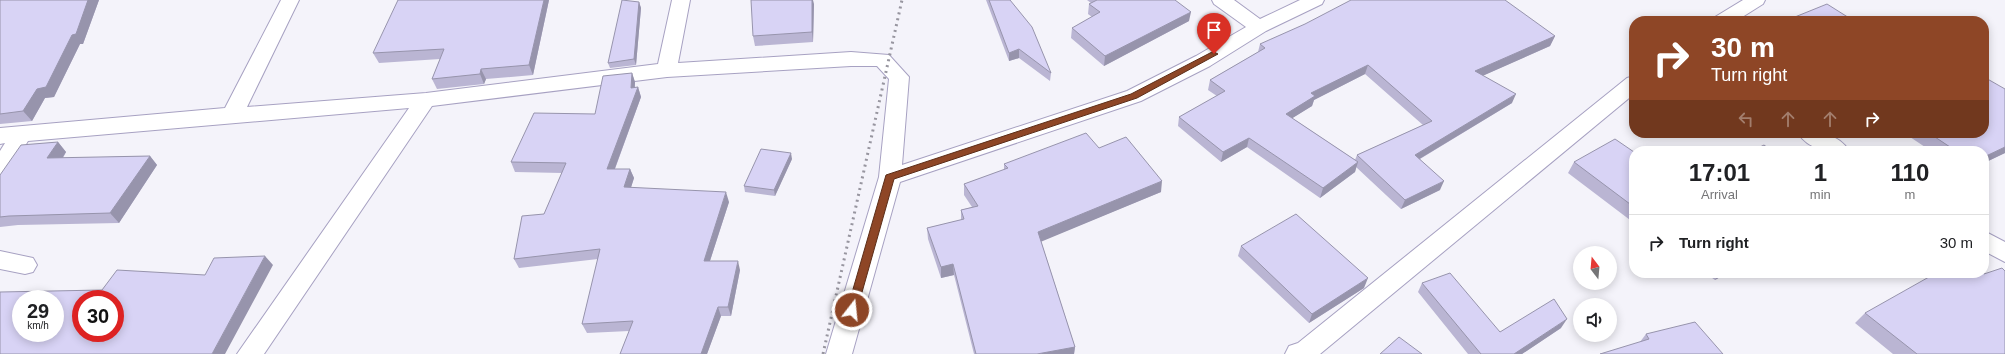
<!DOCTYPE html>
<style>
:root{--surface:#fff;--page:#f2f2f2;--text:#202124;--muted:#757577;--line:#e0e0e0}
body{margin:0;font-family:Arial,sans-serif;background:var(--page);color:var(--text);height:100vh;display:flex;flex-direction:column;font-size:15px;white-space:nowrap}
*{box-sizing:border-box;margin:0}
p{font-size:13px;color:var(--muted)}
.icon{flex:none;width:22px;height:22px;fill:none;stroke:currentColor;stroke-width:2;stroke-linecap:round;stroke-linejoin:round}
.map{position:relative;flex:1;overflow:hidden}
.details{position:absolute;left:1629px;top:146px;width:360px;height:132px;display:flex;flex-direction:column;background:var(--surface);border-radius:16px;box-shadow:0 2px 10px #0003}
.details>*{flex:none}
.hud{position:absolute;left:1629px;top:16px;width:360px;height:122px;border-radius:16px;box-shadow:0 2px 10px #0003;background:#8e4626;color:#fff;overflow:hidden}
.needle{width:26px;rotate:344deg}
.tools{position:absolute;left:1573px;top:246px;display:grid;gap:8px}
.tools a{display:grid;place-items:center;width:44px;height:44px;border-radius:50%;background:var(--surface);box-shadow:0 2px 10px #0003;font-size:20px}
.speed{position:absolute;left:12px;top:290px;display:flex;gap:8px;font-size:20px;font-weight:700;text-align:center}
.speed>*{display:grid;place-content:center;width:52px;height:52px;border-radius:50%;background:var(--surface);box-shadow:0 2px 10px #0003;line-height:1}
.speed small{font-size:10px;font-weight:400}
.speed .limit{border:6px solid #d22;background:#fff;color:#111}
.pin{position:absolute;display:grid;place-items:center;width:34px;height:34px;color:#fff;margin:-41px -17px;border-radius:50% 50% 50% 0;rotate:-45deg;box-shadow:0 0 4px #0007}
.pin .icon{rotate:45deg}
.me{position:absolute;width:44px;margin:-22px;rotate:16deg;stroke-linejoin:round;filter:drop-shadow(0 0 3px #0008)}
.turn{display:flex;align-items:center;gap:14px;height:84px;padding:0 16px;font-size:18px}
.turn .icon{width:52px;height:52px;stroke-width:2.5}
.turn b{display:block;font-size:28px;line-height:34px}
.lanes{display:flex;align-items:center;height:38px;padding:0 16px;background:#0003;justify-content:center;gap:20px;direction:ltr}
.lanes .off{opacity:.35}
.eta{display:flex;justify-content:space-evenly;align-items:center;height:68px;text-align:center}
.eta b{font-size:24px;font-weight:600;line-height:28px}
ul{padding:0;list-style:none}
li{display:flex;align-items:center;gap:12px;height:56px;padding:0 16px;border-top:1px solid var(--line)}
li div{flex:1}
li b{display:block;font-size:15px}
li em{font-style:normal}
.map>svg:first-child{display:block}
</style>
<div class="map">
<svg width="2005" height="354" viewBox="0 0 2005 354">
<rect width="100%" height="100%" fill="#f4f3fa"/>
<g fill="none" stroke-linecap="round" stroke-linejoin="round">
<g stroke="#a7a1c2" stroke-width="2">
<path id="minor" d="M281 0H299L247 107 426 93 658 64 672 0H690L678 63 851 52 889 55 909 77 902 165 1127 91 1196 56 1246 27 1214 4 1212 0H1234L1260 19 1300 0H1324L1322 4 1266 31 1210 66 1141 101 900 182 852 354H826L879 177 889 79 877 66H851L667 77 432 106 264 354H237L409 108 28 141 8 174 0 176V151L5 143 0 144V128L225 108Z
M1743 0H1765L1763 4 1736 21H1712L1715 17Z
M1634 76V94L1320 354H1285L1289 346 1298 343 1627 78Z
M1798 133C1817 133 1838 132 1849 151 1830 151 1810 152 1798 133Z
M1984 231 2005 242V262L1984 251Z
M0 251 33 258 37 265 33 272 25 274 0 269Z"/>
</g>
<use href="#minor" fill="#fff" fill-rule="evenodd"/>
<path stroke="#97959f" stroke-width="3" stroke-dasharray="2 4" stroke-linecap="butt" d="M823 354 902 0"/>
</g>
<path fill="#bab5d3" fill-rule="evenodd" d="M0 0H99L83 44H80L54 97 45 98 32 121 0 124Z
M549 0 533 75 486 79 484 84 437 89 432 79 440 59 379 63 373 53Z
M986 0H1010L1051 73 1050 81 1019 58 1009 61Z
M1087 0H1175L1189 21 1104 66 1071 38 1072 28 1092 17 1088 14 1089 4 1091 3Z
M639 2 641 8 636 65 610 68 608 63Z
M814 4 813 42 755 46 753 36Z
M1555 36 1550 46 1482 76 1512 103 1420 159 1440 190 1401 209 1356 167 1355 172 1320 198 1247 147 1221 162 1178 126 1179 117 1217 96 1208 90 1210 80 1258 52 1260 44ZM1365 74 1423 125 1357 155 1355 160 1292 118 1312 106 1314 100Z
M632 73 635 82V88L638 87 641 97 615 169H630L634 178 631 187 729 202 710 261 740 270 731 316H721L707 354H620L629 331 587 333 582 324 598 259 519 268 514 259 544 214 562 173 515 172 511 162 595 114Z
M2005 89V153L1984 163V151H1931L1904 133H1984Z
M58 142 66 152 63 158 150 156 157 165 119 223 18 225 0 227V175Z
M1099 148 1161 192 1041 241 1075 347 1074 354H974L954 275 941 278 928 239 927 228 961 220V210L972 207 964 195V184L1004 170V164Z
M1634 152V223L1568 173 1574 162Z
M792 159 775 196 745 192 744 186Z
M1241 246 1364 288 1309 323 1238 256Z
M1705 273H1727L1715 280Z
M1984 274 2005 354H1893L1855 323 1865 313Z
M1422 283 1500 332 1561 328 1522 354H1468L1418 292Z
M1646 334 1723 354 1640 342Z"/>
<path fill="#9794ac" d="M88 0H99L83 44H80L54 97 45 98 32 121 23 111Z
M544 0H549L533 75 529 65Z
M812 0H813L814 4 813 42 812 32Z
M639 2 641 8 636 65 634 59Z
M1191 12 1189 21 1104 66 1105 56Z
M1555 36 1550 46 1471 81 1475 71Z
M1019 49V58L1009 61V53Z
M1368 65 1365 74 1314 100 1312 106 1283 124 1286 114 1311 93Z
M481 69 486 79 484 84 480 74Z
M632 73 635 82 634 98 631 88Z
M638 87 641 97 611 179 607 169Z
M1516 94 1512 103 1411 164 1415 155Z
M1249 138 1247 147 1221 162 1223 152Z
M58 142 66 152 56 168 47 158Z
M2005 147V153L1984 163V157Z
M791 153 792 159 775 196 774 190Z
M150 156 157 165 119 223 110 213Z
M1358 162 1355 172 1320 198 1323 188Z
M630 169 634 178 628 197 624 187Z
M1162 181 1161 192 1038 243V232Z
M1444 181 1440 190 1401 209 1405 200Z
M726 192 729 202 707 270 704 261Z
M265 256 273 265 225 354H212Z
M738 261 740 270 731 316 728 307Z
M953 264 954 275 941 278V267Z
M1721 273H1727L1715 280Z
M1368 278 1364 288 1309 323 1312 314Z
M718 307 721 316 707 354H701Z
M1567 319 1561 328 1522 354H1514Z
M1075 347 1074 354H1037Z"/>
<path fill="#d8d3f5" stroke="#9794ac" fill-rule="evenodd" d="M0 0H88L76 34 72 35 46 87 37 89 23 111 0 114Z
M398 0H544L529 65 481 69 480 74 432 79 444 49 373 53Z
M622 0 639 2 634 59 608 63Z
M751 0H812V32L753 36Z
M989 0H1010L1032 27 1051 73 1019 49 1009 53Z
M1097 0H1175L1191 12 1105 56 1072 28 1100 12 1089 4Z
M1351 0H1505L1555 36 1475 71 1516 94 1415 155 1444 181 1405 200 1357 155 1432 121 1368 65 1311 93 1315 96 1286 114 1358 162 1323 188 1249 138 1223 152 1179 117 1225 91 1210 80 1265 48 1260 44 1305 24Z
M1827 4 1854 21H1785Z
M632 73 631 88 638 87 607 169H630L624 187 726 192 704 261H738L728 307H718L701 354H620L633 321 582 324 600 249 514 259 522 216 544 214 566 163 511 162 534 113 595 114 603 76Z
M1984 77 2005 89V147L1984 157V151H1956L1929 133H1984Z
M1086 133 1099 148 1126 137 1162 181 1038 232 1075 347 1037 354H976L953 264 941 267 927 228 964 219 961 210 978 206 964 184 1008 168 1004 164Z
M1615 139 1634 152V207L1574 162Z
M58 142 47 158 150 156 110 213 9 216 0 217V175L21 145Z
M1764 145 1772 151H1752Z
M761 149 791 153 774 190 744 186Z
M1296 214 1368 278 1312 314 1241 246Z
M265 256 212 354H0V292L102 290 117 270 205 275 214 258ZM21 299H55V333H21ZM81 299H115V333H81Z
M2002 268 2005 271V354H1917L1865 313 1936 273H1984V274Z
M1450 273 1500 332 1554 299 1567 319 1514 354H1481L1422 283Z
M1695 322 1723 354H1600L1649 339 1646 334Z
M1399 337 1422 354H1380Z"/>
<path fill="#8e4626" stroke="#5c2e19" d="M1212 52H1214L1218 54 1137 98 894 179 857 310 855 313H848L847 310 886 175 1131 94Z"/>
</svg>
<div class="tools">
<a><svg class="needle" viewBox="-14 -14 28 28"><path d="M0-13l5 13h-10z" fill="#e53935"/><path d="M0 13l5-13h-10z" fill="#757577"/></svg></a>
<a><svg class="icon" aria-label="sound" viewBox="0 0 24 24"><path d="M4 9h4l5-4v14l-5-4H4zM17 9q2 3 0 6"/></svg></a>
</div>
<div class="speed"><div>29<small>km/h</small></div><div class="limit">30</div></div>
<div class="pin" style="left:1214px;top:54px;background:#d93025"><svg class="icon" aria-label="arrive" viewBox="0 0 24 24"><path d="M6 21V4h12l-3 4 3 4H6"/></svg></div>
<svg class="me" style="left:852px;top:310px" viewBox="-20 -20 40 40"><circle r="17" fill="#8e4626" stroke="#fff" stroke-width="3"/><path d="M0-11L8 9 0 5-8 9z" fill="#fff"/></svg>
<div class="hud">
<div class="turn"><svg class="icon" aria-label="right" viewBox="0 0 24 24"><path d="M7 20v-9h11M14 6l5 5-5 5"/></svg><div><b>30 m</b>Turn right</div></div>
<div class="lanes"><svg class="icon off" aria-label="left" viewBox="0 0 24 24"><path d="M17 20v-9H6M10 6l-5 5 5 5"/></svg><svg class="icon off" aria-label="ahead" viewBox="0 0 24 24"><path d="M12 20V5M6 11l6-6 6 6"/></svg><svg class="icon off" aria-label="ahead" viewBox="0 0 24 24"><path d="M12 20V5M6 11l6-6 6 6"/></svg><svg class="icon" aria-label="right" viewBox="0 0 24 24"><path d="M7 20v-9h11M14 6l5 5-5 5"/></svg></div>
</div>
<section class="details">
<div class="eta">
<div><b>17:01</b><p>Arrival</p></div>
<div><b>1</b><p>min</p></div>
<div><b>110</b><p>m</p></div>
</div>
<ul>
<li><svg class="icon" aria-label="right" viewBox="0 0 24 24"><path d="M7 20v-9h11M14 6l5 5-5 5"/></svg><div><b>Turn right</b></div><em>30 m</em></li>
</ul>
</section>
</div>
